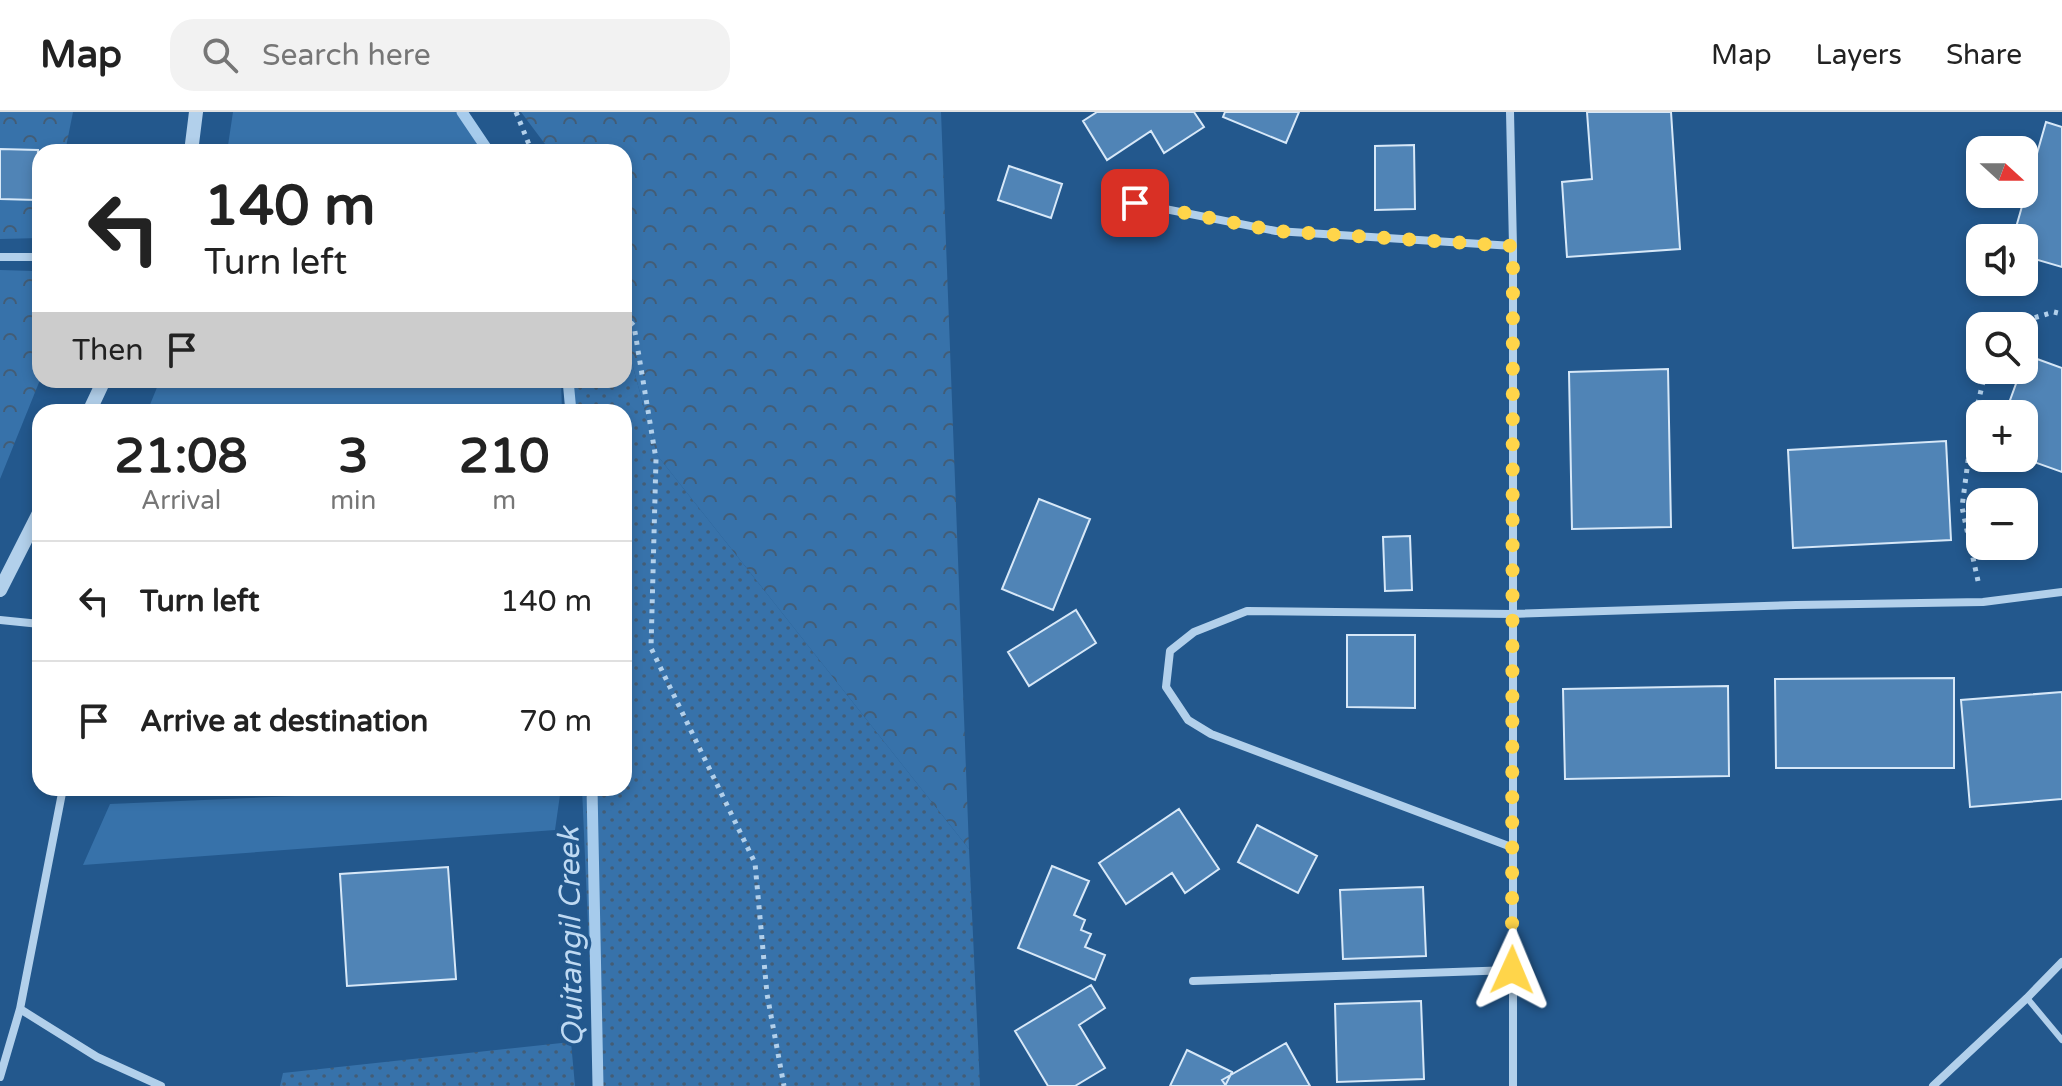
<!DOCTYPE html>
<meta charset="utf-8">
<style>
:root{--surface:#fff;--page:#f2f2f2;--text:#222;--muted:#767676;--line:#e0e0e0}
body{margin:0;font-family:"Varela Round",sans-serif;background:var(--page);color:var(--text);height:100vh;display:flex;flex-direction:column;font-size:30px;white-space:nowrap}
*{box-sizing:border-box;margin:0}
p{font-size:26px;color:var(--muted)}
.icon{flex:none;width:44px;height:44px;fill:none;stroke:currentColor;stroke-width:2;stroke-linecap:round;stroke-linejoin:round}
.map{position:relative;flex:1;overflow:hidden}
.drawer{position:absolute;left:32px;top:292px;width:600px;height:392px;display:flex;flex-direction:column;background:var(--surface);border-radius:24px;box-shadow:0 4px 12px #0003}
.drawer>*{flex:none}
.hud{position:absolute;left:32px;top:32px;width:600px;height:244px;border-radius:24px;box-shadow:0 4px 12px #0003;background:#fff;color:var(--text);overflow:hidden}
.needle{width:52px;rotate:111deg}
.controls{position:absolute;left:1966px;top:24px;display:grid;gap:16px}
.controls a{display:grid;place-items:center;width:72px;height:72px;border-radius:16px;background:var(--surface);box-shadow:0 4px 12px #0003;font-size:40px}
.pin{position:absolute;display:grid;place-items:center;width:68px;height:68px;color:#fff;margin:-34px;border-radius:16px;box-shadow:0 4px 12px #0006}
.me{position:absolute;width:88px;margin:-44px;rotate:1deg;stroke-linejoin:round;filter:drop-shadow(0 0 6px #0008)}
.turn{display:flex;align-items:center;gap:28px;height:168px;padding:0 40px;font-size:36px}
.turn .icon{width:104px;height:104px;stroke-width:2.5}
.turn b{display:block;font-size:56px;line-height:68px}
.then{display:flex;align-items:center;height:76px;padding:0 40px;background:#0003;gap:16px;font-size:30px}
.eta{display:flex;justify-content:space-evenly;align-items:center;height:136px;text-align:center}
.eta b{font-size:48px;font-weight:700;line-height:56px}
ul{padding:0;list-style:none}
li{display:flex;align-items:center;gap:24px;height:120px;padding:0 40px;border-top:2px solid var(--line)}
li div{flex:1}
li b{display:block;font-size:30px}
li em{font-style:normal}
header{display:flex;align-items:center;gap:48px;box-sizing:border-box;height:112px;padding:0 40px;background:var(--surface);border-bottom:2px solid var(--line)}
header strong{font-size:38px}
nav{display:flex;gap:44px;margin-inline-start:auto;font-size:28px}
.search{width:560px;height:72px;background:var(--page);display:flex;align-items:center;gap:20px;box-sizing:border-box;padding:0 28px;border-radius:24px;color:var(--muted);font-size:30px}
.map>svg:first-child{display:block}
</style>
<header>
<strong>Map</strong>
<div class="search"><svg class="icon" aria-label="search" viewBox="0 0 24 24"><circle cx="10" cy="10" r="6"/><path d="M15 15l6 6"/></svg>Search here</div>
<nav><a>Map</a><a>Layers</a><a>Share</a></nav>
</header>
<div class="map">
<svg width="2062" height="974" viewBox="0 0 2062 974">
<defs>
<pattern id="grass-dots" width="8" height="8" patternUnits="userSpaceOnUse" patternTransform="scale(2)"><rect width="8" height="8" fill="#3772aa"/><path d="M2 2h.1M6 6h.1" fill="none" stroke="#435d76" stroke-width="1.8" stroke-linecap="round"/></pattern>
<pattern id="forest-crowns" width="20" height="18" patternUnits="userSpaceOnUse" patternTransform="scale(2)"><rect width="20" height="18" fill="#3772aa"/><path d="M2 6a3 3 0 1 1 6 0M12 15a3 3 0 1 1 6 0" fill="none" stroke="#435d76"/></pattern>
</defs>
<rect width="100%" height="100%" fill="#23588d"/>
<path fill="url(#grass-dots)" d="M624 222 657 343 969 737 980 974H595L582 676H624V300H565L564 268H624Z
M571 930 575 974H280L283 961Z"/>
<path fill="url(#forest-crowns)" d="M0 0H73L65 40H40V126L0 127Z
M521 0H941L969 737 657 343 624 222V40H551Z
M0 158 32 159 40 175V268L0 367Z"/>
<path fill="#3772aa" d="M233 0H462L489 40H227Z
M160 268H561L562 300H147Z
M411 676H561L555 718 83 753 110 692 410 679Z"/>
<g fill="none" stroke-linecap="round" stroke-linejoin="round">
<path stroke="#a6cbec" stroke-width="11" d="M462 0 489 40
M568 268 571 300
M592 676 598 974"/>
</g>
<path fill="#5084b6" stroke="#d7e8f8" stroke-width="2" d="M1097 0H1194L1204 15 1164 41 1151 19 1107 48 1083 9Z
M1225 0H1299L1286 31 1223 5Z
M1587 0H1671L1680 137 1567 145 1562 70 1592 67Z
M2046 10 2062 15V155L2024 144V126H2013Z
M1414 33 1415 97 1375 98V34Z
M0 37 38 38 36 88 0 87Z
M1009 54 1062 72 1051 106 998 88Z
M2026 243 2062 256V360L2023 346 2024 302H2005L2021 258H2024Z
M1668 257 1671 415 1572 417 1569 260Z
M1946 329 1951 428 1793 436 1788 338Z
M1039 387 1090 407 1053 498 1002 477Z
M1410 424 1412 478 1385 479 1383 425Z
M1076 498 1096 531 1029 574 1008 540Z
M1347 523H1415V596L1347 595Z
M1954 566V656H1776L1775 567Z
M1728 574 1729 664 1565 667 1563 577Z
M2062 580V687L1970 695 1961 588Z
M1179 697 1219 757 1185 781 1172 761 1126 792 1099 751Z
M1257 713 1317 744 1298 781 1238 750Z
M1052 754 1089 769 1074 803 1085 808 1081 818 1091 822 1085 835 1105 843 1095 868 1018 836Z
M448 755 456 867 347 874 340 762Z
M1423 775 1426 844 1343 847 1340 778Z
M1091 873 1105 896 1079 913 1105 956 1075 974H1048L1015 919Z
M1421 889 1424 967 1337 970 1335 892Z
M1286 931 1310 974H1226L1222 968Z
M1187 938 1232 960 1225 974H1170Z"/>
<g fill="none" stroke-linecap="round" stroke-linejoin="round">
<path stroke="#b2d0eb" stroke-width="5" stroke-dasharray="4 6" stroke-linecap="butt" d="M516 0 532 40
M624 203 634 214 656 347 651 536 755 751 767 882 784 974
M2006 214 2054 200 2062 202
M1978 469 1962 395 1973 311 1986 258"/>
<path stroke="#b2d0eb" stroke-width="6" d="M2027 886 2062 928"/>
<path stroke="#b2d0eb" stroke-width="8" d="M1510 0 1513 134V974
M1135 91 1276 119 1513 134
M0 145H40
M0 508 40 512
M63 676 20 897 97 945 161 974
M1514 736 1211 622 1188 608 1166 575 1170 539 1194 520 1247 499 1512 502 1796 493 1983 490 2062 480
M1193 869 1512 858
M0 965 20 897
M1933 974 2027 886 2062 850"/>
<path stroke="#b2d0eb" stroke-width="14" d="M191 40 196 0
M89 300 104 268
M0 478 40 399"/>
</g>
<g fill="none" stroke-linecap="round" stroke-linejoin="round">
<path stroke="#ffd54a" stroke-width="14" stroke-dasharray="0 25.2" d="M1135 91 1276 119 1513 134 1512 858"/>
</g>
<g text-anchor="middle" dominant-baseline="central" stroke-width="7" stroke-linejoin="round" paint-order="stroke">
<g font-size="30" font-style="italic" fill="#bed9f2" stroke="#23588d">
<text transform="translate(571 825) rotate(-91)">Quitangil Creek</text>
</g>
</g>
</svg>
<div class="controls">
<a><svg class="needle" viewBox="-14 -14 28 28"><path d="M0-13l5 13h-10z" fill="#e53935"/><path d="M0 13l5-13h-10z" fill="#767676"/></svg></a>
<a><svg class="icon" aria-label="sound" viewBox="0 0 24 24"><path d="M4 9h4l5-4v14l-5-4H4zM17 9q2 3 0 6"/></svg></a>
<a><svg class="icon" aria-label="search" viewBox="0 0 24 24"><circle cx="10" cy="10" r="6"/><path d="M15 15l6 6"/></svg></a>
<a>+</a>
<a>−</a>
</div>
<div class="pin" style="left:1135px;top:91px;background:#d93025"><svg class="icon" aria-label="arrive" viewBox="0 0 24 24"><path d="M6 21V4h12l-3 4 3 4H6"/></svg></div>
<svg class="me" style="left:1512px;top:858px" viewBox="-20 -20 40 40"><path d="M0-17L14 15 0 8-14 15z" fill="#ffd54a" stroke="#fff" stroke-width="4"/></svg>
<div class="hud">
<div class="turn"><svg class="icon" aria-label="left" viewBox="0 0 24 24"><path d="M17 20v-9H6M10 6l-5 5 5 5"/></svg><div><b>140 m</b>Turn left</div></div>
<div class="then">Then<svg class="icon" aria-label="arrive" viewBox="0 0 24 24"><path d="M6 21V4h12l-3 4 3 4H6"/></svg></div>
</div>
<section class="drawer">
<div class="eta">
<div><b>21:08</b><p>Arrival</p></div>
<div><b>3</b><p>min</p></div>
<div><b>210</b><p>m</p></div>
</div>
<ul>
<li><svg class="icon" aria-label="left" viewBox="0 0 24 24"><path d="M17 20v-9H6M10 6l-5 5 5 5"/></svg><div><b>Turn left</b></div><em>140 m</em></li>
<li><svg class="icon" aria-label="arrive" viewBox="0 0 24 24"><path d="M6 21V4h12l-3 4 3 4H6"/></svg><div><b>Arrive at destination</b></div><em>70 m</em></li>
</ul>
</section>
</div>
